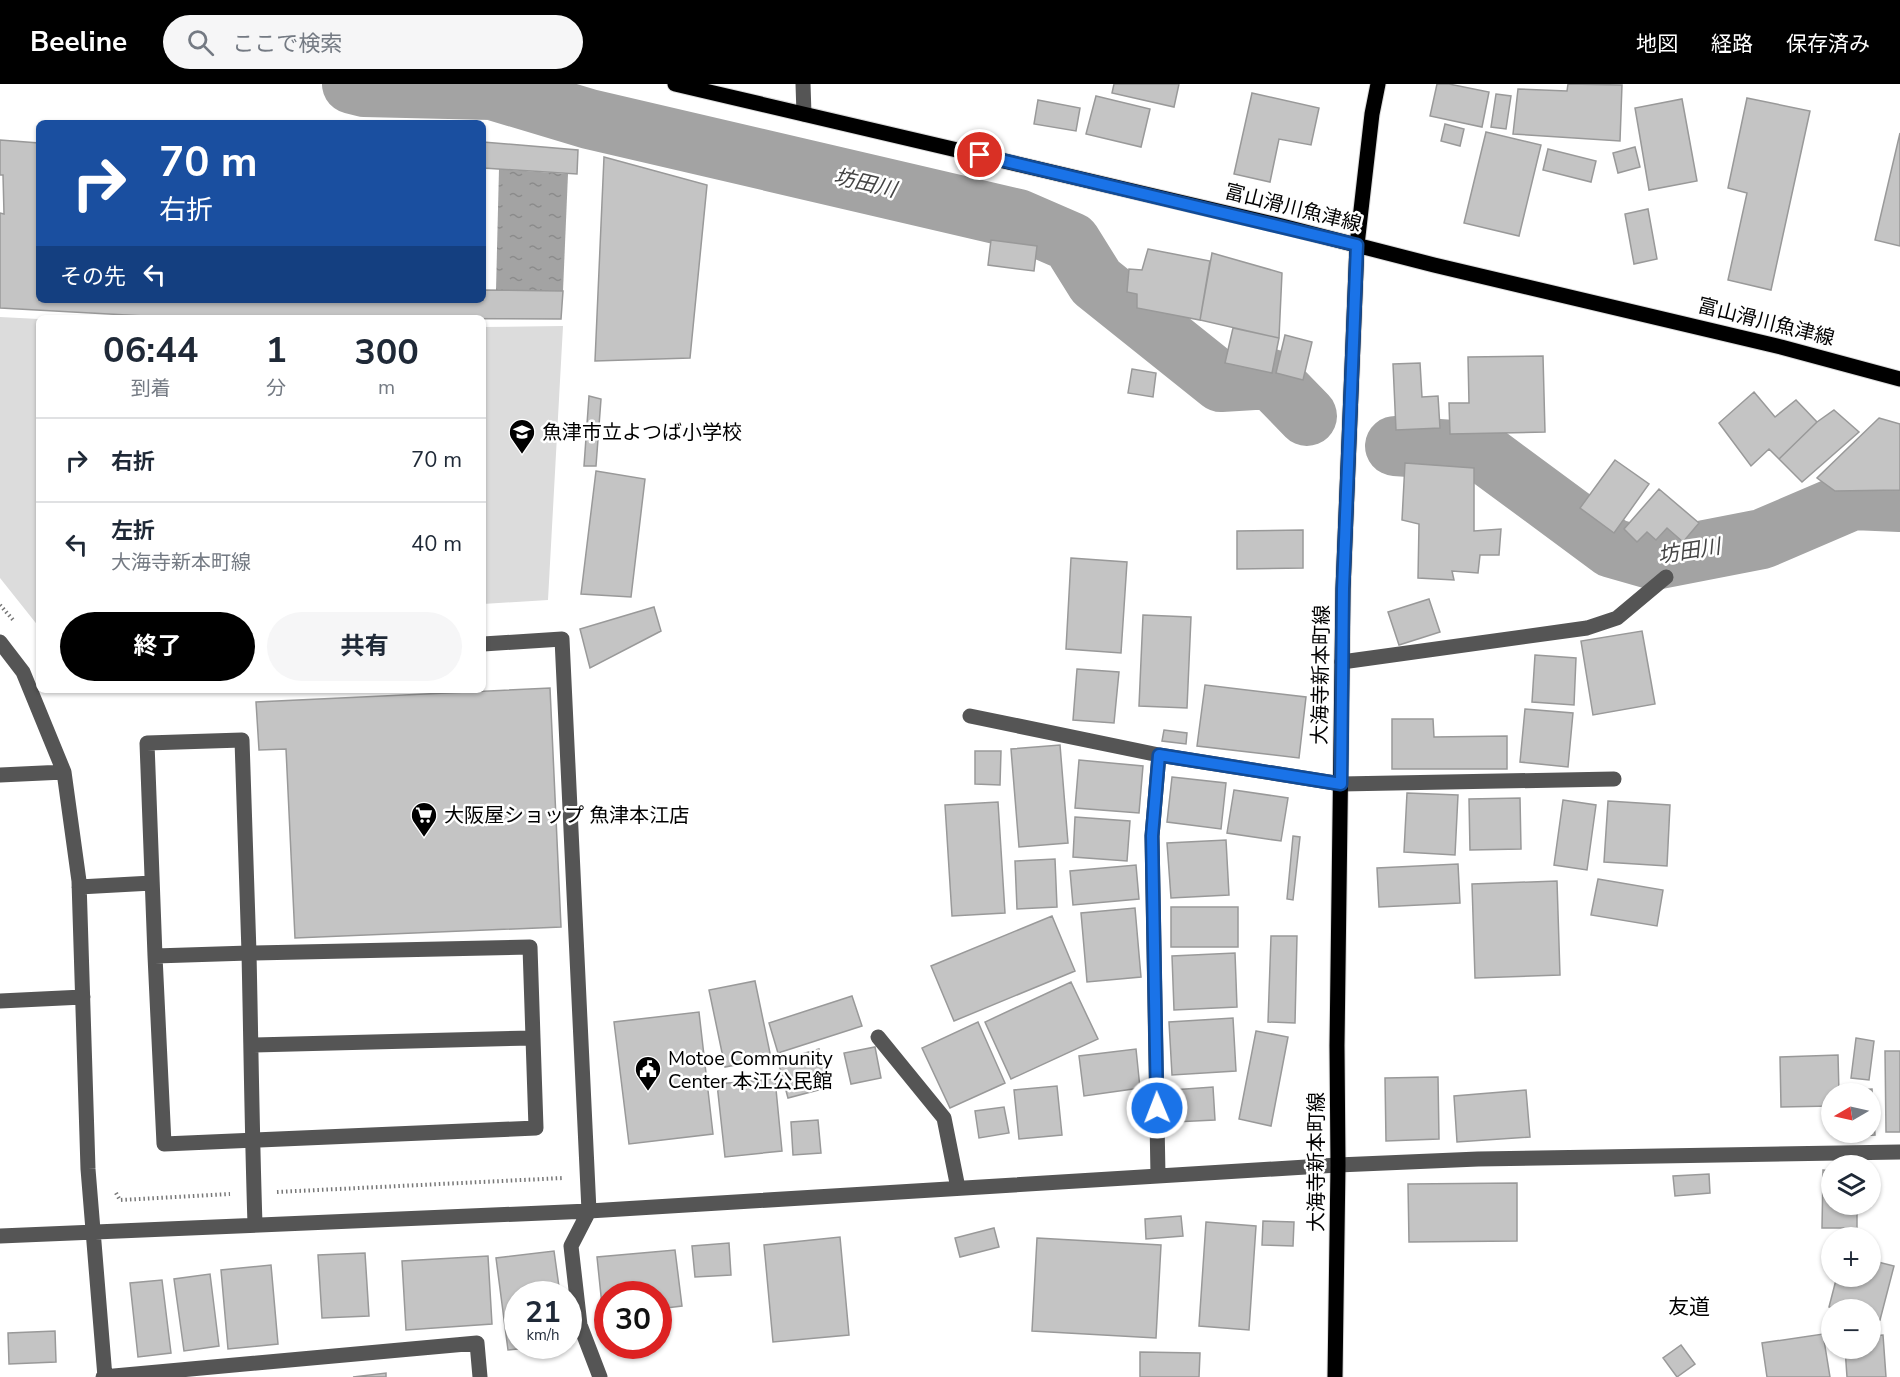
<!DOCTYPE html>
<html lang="ja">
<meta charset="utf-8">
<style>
:root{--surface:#fff;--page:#f6f6f7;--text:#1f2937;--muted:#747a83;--line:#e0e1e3;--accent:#000}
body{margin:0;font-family:"Nunito Sans","Noto Sans JP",sans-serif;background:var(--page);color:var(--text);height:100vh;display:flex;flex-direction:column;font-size:22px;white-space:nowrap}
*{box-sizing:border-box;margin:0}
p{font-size:20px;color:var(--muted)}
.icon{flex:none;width:33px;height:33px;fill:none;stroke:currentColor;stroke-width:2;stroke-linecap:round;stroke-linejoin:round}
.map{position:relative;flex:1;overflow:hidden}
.sheet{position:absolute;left:36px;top:231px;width:450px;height:378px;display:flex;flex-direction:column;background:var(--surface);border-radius:9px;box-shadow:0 2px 4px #0004}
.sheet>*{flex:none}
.hud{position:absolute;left:36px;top:36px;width:450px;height:183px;border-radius:9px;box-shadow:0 2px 4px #0004;background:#1a4fa0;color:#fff;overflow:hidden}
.needle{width:39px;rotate:261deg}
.fabs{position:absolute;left:1821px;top:999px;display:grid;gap:12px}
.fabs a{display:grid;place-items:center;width:60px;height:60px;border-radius:50%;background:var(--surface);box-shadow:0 2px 4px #0004;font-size:30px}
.speed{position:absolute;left:504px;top:1197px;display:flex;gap:12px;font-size:30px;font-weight:700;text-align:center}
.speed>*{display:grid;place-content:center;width:78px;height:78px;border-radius:50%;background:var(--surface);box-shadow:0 2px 4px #0004;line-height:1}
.speed small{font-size:15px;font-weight:400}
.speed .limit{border:9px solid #d22;background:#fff;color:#111}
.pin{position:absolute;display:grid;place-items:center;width:51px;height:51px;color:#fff;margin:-26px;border:3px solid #fff;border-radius:50%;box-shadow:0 2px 6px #0007}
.me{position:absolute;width:66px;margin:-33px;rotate:359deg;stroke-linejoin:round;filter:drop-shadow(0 0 4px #0008)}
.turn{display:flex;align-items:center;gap:21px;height:126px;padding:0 24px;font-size:27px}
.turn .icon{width:78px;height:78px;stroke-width:2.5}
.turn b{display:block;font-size:42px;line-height:51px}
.then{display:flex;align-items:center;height:57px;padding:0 24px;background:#0003;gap:12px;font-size:22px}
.eta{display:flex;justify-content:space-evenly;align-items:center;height:102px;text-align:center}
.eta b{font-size:36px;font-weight:700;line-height:42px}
.primary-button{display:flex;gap:12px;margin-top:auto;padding:12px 24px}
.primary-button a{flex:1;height:69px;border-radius:36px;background:var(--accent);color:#fff;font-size:24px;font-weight:700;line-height:69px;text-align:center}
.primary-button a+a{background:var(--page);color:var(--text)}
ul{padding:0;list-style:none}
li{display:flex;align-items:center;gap:18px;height:84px;padding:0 24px;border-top:2px solid var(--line)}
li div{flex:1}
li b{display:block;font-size:22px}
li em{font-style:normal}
header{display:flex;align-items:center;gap:36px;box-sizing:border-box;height:84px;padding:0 30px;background:var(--accent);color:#fff}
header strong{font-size:28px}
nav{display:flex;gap:33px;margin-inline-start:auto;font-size:21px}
.search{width:420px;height:54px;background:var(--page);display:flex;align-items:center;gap:15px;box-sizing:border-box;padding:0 21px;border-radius:33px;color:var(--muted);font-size:22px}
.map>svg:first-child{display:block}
</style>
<header>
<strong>Beeline</strong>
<div class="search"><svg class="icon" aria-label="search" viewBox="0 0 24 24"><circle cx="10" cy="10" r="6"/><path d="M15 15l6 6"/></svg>ここで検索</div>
<nav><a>地図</a><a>経路</a><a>保存済み</a></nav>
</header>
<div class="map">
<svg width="1900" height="1293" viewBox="0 0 1900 1293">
<defs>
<pattern id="water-ripples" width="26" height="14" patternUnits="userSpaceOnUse" patternTransform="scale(1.5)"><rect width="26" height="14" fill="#a3a3a3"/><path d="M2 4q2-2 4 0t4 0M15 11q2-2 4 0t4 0" fill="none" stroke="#8b8b8b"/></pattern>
</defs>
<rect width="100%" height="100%" fill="#fff"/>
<path fill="#dcdcdc" d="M0 233 39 235V543L0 494Z
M563 242 548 516 483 520V243Z"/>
<path fill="url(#water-ripples)" d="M499 85 568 90 563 207 496 206Z"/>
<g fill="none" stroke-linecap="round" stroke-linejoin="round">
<path stroke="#a3a3a3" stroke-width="60" d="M352 0 364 3 492 6 589 35 1018 135 1071 158 1096 198 1221 298 1271 295 1307 332
M1395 362 1482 368 1612 464 1654 476 1762 455 1853 416 1900 418"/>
</g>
<path fill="#c4c4c4" stroke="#999" stroke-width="1.5" d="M1114 0H1179L1174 23 1112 9Z
M1437 0H1449L1489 8 1482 43 1430 32Z
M1568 0 1622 1 1620 57 1513 50 1518 5 1567 7Z
M1252 9 1319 24 1311 61 1279 55 1270 98 1234 90Z
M1496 10 1511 12 1506 45 1491 43Z
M1096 12 1150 25 1141 63 1086 50Z
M1747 14 1810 27 1771 206 1728 196 1747 109 1728 104Z
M1682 15 1697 97 1649 106 1635 24Z
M1038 16 1080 24 1076 47 1034 40Z
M1445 40 1464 45 1460 62 1441 57Z
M1486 48 1541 61 1519 152 1464 139Z
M1900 49V162L1875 156Z
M0 56 39 59V216H483V206L563 207 561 235 181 234 0 224V129L4 130 3 91H0Z
M483 58 578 66 577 90 483 84Z
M1635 63 1640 83 1618 89 1613 69Z
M1548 65 1596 77 1591 98 1543 86Z
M604 73 707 101 690 274 595 277Z
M1648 125 1657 175 1634 180 1625 130Z
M991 156 1037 162 1034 187 988 181Z
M1148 165 1210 177 1200 236 1137 224V210L1127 208 1129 185 1142 186Z
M1212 169 1282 189 1279 254 1200 236Z
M1233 244 1279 254 1272 289 1225 279Z
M1285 251 1312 258 1303 296 1276 289Z
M1543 272 1545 348 1450 350 1449 319H1469L1468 273Z
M1420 279 1422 313 1438 312 1440 344 1396 346 1393 280Z
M1132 285 1156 289 1153 313 1128 309Z
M1754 308 1775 333 1796 316 1817 338 1779 375 1769 365 1751 382 1719 339Z
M589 312 601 315 596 382H584Z
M1834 326 1859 348 1802 398 1779 375 1817 338Z
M1879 334 1900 340V406L1835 407 1817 394Z
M1615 376 1649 400 1614 449 1580 424Z
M1405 379 1474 384V447L1501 445 1499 471H1480L1478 489 1452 487 1454 496 1418 494 1419 440 1402 436Z
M596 387 645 395 631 513 581 510Z
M1659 405 1699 439 1683 458 1667 444 1656 456 1647 448 1637 458 1624 445Z
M1303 446V484L1237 485V447Z
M1071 474 1127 478 1121 569 1066 565Z
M1429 515 1440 548 1399 561 1388 528Z
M654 523 661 547 590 584 580 545Z
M1143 531 1191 533 1187 624 1139 622Z
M1642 547 1655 620 1593 631 1581 557Z
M1535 571 1576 574 1574 621 1532 618Z
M1077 585 1119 588 1114 639 1073 636Z
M1205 601 1306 613 1299 674 1197 662Z
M550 604 561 843 295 854 286 665 259 666 256 618Z
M1525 625 1573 629 1568 683 1520 678Z
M1392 635H1433L1434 653 1507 652V685H1392Z
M1164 646 1187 649 1186 660 1162 657Z
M1060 661 1068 759 1019 763 1011 665Z
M975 667H1001L1000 701 975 700Z
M1079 676 1143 682 1139 729 1075 724Z
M1172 693 1226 699 1221 745 1167 738Z
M1234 706 1288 714 1281 757 1227 749Z
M1407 709 1458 711 1455 771 1404 768Z
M1520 714 1521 765 1470 766 1469 715Z
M1563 716 1596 721 1587 786 1554 781Z
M1608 717 1670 721 1667 782 1604 778Z
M998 718 1005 829 952 832 945 721Z
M1075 733 1130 737 1127 777 1073 773Z
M1293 752 1300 753 1293 816 1287 815Z
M1226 756 1229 811 1171 814 1167 759Z
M1055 775 1057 823 1017 825 1015 777Z
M1458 780 1460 819 1379 823 1377 784Z
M1136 781 1139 815 1073 821 1070 787Z
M1598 795 1663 806 1657 842 1591 831Z
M1557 797 1560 891 1475 894 1472 800Z
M1171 823H1238V863H1171Z
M1135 824 1141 893 1087 898 1081 829Z
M1052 832 1075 887 954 937 931 882Z
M1271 852H1297L1295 939 1268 938Z
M1235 869 1237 923 1174 926 1172 872Z
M755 897 771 974 725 983 709 906Z
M1071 898 1098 955 1011 995 985 938Z
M852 912 862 942 778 969 769 939Z
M699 928 713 1050 629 1060 614 938Z
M1233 934 1236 987 1172 991 1169 938Z
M978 938 1005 999 950 1024 922 964Z
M1256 947 1288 953 1271 1042 1239 1035Z
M1856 954 1874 957 1869 996 1851 994Z
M875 963 881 994 851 1000 844 969Z
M819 965 830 1003 788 1014 778 977Z
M1136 965 1140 1004 1084 1012 1079 972Z
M1885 967H1900V1048H1886Z
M1838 971 1839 1010H1832V1022L1781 1023 1780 973Z
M1438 993 1439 1055 1386 1057 1385 994Z
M775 995 782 1067 725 1073 717 1000Z
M1057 1002 1062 1051 1019 1055 1014 1006Z
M1213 1003 1215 1036 1174 1038 1172 1006Z
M1872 1005 1875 1051 1857 1052V1048H1870V1010H1855V1006Z
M1526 1006 1530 1053 1457 1058 1454 1012Z
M1004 1023 1009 1049 979 1054 975 1027Z
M818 1036 821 1069 793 1071 791 1038Z
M1823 1086 1832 1087V1120H1857V1144H1822Z
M1709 1090 1710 1109 1675 1112 1673 1092Z
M1517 1099V1157L1409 1158 1408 1100Z
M1181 1132 1183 1152 1146 1155 1145 1135Z
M1263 1137 1294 1138 1293 1162 1262 1161Z
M1206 1138 1256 1142 1249 1246 1199 1242Z
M994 1144 999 1163 960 1173 955 1154Z
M840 1153 849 1251 773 1258 764 1161Z
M1037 1154 1161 1161 1156 1254 1032 1247Z
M729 1159 731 1191 695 1193 692 1162Z
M675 1166 682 1222 658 1225V1210H608V1230L603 1231 597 1173Z
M554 1167 560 1210H518V1262H547L508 1266 496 1174Z
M365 1169 369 1232 322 1234 318 1171Z
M488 1172 492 1240 406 1246 402 1177Z
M1870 1176 1894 1182 1880 1236 1870 1233V1226H1841L1829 1223 1837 1192H1870Z
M271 1181 278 1260 228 1265 221 1186Z
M210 1190 219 1262 184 1267 174 1195Z
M162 1196 171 1269 138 1273 130 1199Z
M55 1247 56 1278 9 1280 8 1249Z
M1823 1250 1830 1293H1767L1762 1259Z
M1883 1251 1886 1293H1847L1845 1264H1870V1252Z
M1681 1261 1695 1280 1677 1293 1663 1274Z
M1140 1268 1200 1269 1199 1293H1140Z
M386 1289V1293H353Z"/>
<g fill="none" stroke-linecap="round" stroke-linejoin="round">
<g stroke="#dbdbdb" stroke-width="17">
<path id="major" d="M675 0 1282 142 1434 181 1781 263 1900 295
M1335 1293 1338 1081 1337 962 1343 505 1357 161 1372 30 1378 0"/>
</g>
<path stroke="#777" stroke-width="4" stroke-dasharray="1.5 3" stroke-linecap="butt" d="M0 521 14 537
M277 1108 563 1094
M116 1109 120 1116 230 1110"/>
<path stroke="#555" stroke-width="15" d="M803 0 804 30
M0 558 23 588 64 688 79 797 88 1085 105 1293
M483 560 562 555 589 1127 571 1162 580 1241 600 1293
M1342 578 1587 544 1617 534 1666 493
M970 632 1159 671
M0 691 64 688
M79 803 152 799
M155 872 147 659 242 656 249 869 530 863 533 954
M0 917 83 913
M878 953 944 1034 958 1104
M251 961 533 954 536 1044 164 1060 155 872 249 869C251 960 252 1050 255 1140
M1158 1092 1152 752 1159 671 1341 700 1614 695
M0 1152 589 1127 1338 1081 1478 1075 1900 1068
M103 1293 477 1259 480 1293"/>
<use href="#major" stroke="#000" stroke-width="15"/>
</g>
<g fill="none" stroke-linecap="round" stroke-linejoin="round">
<g stroke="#114b97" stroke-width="15">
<path id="route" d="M980 71 1357 161 1343 505 1341 700 1159 671 1152 752 1157 1024"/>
</g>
<use href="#route" stroke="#1a73e8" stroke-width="10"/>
</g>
<defs>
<g id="school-pin" transform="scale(1.35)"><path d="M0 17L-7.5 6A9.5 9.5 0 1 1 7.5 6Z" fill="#000" stroke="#fff"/><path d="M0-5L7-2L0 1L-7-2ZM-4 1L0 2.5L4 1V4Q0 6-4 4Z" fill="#fff"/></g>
<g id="supermarket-pin" transform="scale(1.35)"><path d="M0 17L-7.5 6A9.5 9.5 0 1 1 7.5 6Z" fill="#000" stroke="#fff"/><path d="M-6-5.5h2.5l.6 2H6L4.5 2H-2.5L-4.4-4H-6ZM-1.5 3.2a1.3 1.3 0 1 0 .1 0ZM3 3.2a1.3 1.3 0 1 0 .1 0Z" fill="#fff"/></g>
<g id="civic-pin" transform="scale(1.35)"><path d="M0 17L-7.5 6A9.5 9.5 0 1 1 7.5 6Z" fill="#000" stroke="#fff"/><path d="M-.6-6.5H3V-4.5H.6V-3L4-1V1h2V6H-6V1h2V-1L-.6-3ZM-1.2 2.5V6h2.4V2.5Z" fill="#fff"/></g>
</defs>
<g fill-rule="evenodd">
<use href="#school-pin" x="522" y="348"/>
<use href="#supermarket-pin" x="424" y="731"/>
<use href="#civic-pin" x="648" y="985"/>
</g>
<g text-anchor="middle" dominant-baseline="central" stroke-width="5" stroke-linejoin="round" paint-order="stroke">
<g font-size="20" fill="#000" stroke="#fff">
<text transform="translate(1293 124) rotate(14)">富山滑川魚津線</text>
<text transform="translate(1766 238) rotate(14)">富山滑川魚津線</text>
<text transform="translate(1321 591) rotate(-89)">大海寺新本町線</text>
<text transform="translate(1316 1078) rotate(-90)">大海寺新本町線</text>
</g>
<g font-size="20" fill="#000" stroke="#fff" text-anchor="start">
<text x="542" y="348">魚津市立よつば小学校</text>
<text x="444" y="731">大阪屋ショップ 魚津本江店</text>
<text x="668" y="974">Motoe Community<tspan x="668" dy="23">Center 本江公民館</tspan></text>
</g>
<g font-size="21" font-style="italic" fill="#444" stroke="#fff">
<text transform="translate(865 99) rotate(13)">坊田川</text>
<text transform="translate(1689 467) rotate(-9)">坊田川</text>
</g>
<g font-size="21" fill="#000" stroke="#fff">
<text x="1689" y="1223">友道</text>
</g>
</g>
</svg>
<div class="fabs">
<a><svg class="needle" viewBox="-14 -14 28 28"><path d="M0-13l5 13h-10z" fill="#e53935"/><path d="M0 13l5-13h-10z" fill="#747a83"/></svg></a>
<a><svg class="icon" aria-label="layers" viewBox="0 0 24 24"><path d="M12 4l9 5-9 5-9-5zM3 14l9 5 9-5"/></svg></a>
<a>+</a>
<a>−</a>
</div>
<div class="speed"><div>21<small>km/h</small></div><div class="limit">30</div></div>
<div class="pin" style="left:980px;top:71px;background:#d93025"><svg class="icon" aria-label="arrive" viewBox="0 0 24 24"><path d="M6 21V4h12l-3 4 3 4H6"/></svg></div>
<svg class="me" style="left:1157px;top:1024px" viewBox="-20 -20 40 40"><circle r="17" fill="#1a73e8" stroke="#fff" stroke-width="3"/><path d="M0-11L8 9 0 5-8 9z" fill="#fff"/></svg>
<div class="hud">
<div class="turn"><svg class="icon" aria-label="right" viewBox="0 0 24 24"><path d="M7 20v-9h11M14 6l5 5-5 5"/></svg><div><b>70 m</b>右折</div></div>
<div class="then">その先<svg class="icon" aria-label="left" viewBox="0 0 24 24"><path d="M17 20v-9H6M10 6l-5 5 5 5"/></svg></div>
</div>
<section class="sheet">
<div class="eta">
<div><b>06:44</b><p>到着</p></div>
<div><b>1</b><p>分</p></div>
<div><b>300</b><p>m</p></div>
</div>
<ul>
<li><svg class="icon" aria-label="right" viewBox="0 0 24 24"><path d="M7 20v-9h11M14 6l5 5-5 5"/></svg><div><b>右折</b></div><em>70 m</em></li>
<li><svg class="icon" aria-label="left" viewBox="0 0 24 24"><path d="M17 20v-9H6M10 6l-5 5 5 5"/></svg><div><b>左折</b><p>大海寺新本町線</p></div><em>40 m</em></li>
</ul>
<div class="primary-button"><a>終了</a><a>共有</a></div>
</section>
</div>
